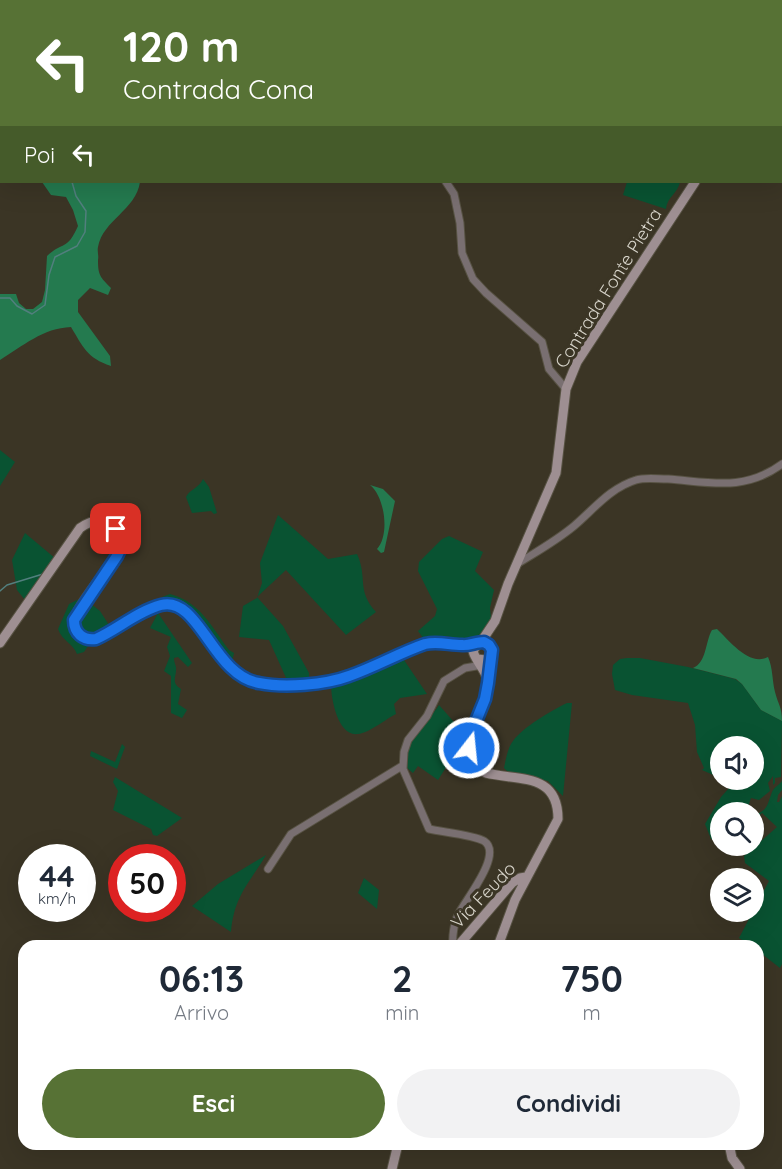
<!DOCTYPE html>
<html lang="it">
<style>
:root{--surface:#fff;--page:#f2f2f3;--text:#1f2937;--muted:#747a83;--accent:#577235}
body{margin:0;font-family:Quicksand,sans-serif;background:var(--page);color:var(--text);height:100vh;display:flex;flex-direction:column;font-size:22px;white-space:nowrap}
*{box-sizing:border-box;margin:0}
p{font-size:20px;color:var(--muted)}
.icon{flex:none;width:33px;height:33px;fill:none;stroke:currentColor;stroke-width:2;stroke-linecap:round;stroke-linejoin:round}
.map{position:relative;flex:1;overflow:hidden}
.drawer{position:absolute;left:18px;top:940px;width:746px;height:210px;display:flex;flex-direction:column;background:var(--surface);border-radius:18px;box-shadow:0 6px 24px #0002}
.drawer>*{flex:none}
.banner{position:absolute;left:0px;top:0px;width:783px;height:183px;box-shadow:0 6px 24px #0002;background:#577235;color:#fff;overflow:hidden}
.tools{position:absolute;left:710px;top:736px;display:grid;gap:12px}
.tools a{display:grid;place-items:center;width:54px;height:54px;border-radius:50%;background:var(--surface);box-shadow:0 6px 24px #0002;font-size:30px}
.speed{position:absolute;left:18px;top:844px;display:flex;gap:12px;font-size:30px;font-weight:700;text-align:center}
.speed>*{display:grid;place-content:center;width:78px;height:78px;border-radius:50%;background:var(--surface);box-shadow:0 6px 24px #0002;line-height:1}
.speed small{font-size:15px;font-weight:400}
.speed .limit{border:9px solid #d22;background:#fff;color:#111}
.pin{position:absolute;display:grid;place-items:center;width:51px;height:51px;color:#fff;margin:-26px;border-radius:12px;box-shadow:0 3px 9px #0006}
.me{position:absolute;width:66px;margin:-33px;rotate:16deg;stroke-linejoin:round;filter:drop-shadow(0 0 4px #0008)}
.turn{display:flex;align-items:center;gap:21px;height:126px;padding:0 24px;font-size:27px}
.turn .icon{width:78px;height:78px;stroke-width:2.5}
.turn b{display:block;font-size:42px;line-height:51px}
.then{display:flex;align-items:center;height:57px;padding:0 24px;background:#0003;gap:12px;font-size:22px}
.eta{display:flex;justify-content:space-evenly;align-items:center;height:102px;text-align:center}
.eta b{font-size:36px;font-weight:700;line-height:42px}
.action{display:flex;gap:12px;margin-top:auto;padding:12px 24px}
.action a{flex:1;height:69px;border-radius:36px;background:var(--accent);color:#fff;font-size:24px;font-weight:700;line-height:69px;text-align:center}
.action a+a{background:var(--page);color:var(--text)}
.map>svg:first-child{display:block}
</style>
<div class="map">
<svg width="782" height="1169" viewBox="0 0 782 1169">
<rect width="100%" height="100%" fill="#3b3525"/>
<path fill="#095332" d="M627 182H680C678 193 667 197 666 209L623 195Z
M0 450 15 462 0 486Z
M203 479 209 487 217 513 214 514 211 511 192 513 186 497C190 489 199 488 203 479Z
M278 515 328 559 357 554C368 578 356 590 376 612L346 635 286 570 257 597 283 626 309 673V679L287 680 269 640 239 637 243 606 257 598 262 583 260 563Z
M25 533 56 559 25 600 17 590 12 560Z
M449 536 483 552 475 571 494 590 490 608 491 618 487 629 481 634 463 642 455 640 448 636 423 638 418 631 435 616 437 609 418 571 419 562 442 539Z
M98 590 101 592 91 604 100 611 111 628 95 636 84 633C72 618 89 603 98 590Z
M170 594C200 602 211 626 229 650L234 653 232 661 190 607 179 600 162 597Z
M87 595 76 610V636L88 646 84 652 77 654C73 643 62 641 58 629L69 604Z
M158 613 192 663 188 667 178 657 174 658C174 661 175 664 176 667 177 677 170 682 181 689L178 704 187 710 182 718 171 713V676L164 671 170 656 167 647 171 637 150 628Z
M402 657 427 694 400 698 394 704 396 714C386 719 369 733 358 734 338 737 331 699 331 684L344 682Z
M627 658H640L688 667 735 679 742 684 761 710 782 721 781 777 775 778V783L773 785V776L768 783 770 791 759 800 751 798 746 813H720V842L711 839 705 824 721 797 730 787 722 780H753V747H720V778L702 770 704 768 697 752 695 725 688 703 632 695 615 690 612 674 613 665 620 659Z
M567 703H572L563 796 548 781 508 772 504 768C506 759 507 749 513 741 523 727 551 711 567 703Z
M439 705 468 738 466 755 452 758 438 780 418 766 413 773 406 767C406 737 424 728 439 705Z
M122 744 125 747 117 769 90 756 91 751 115 762Z
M115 777 182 818 157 836 153 835 151 829 113 810 118 791 113 782Z
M782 781V790L778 795 777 802H779L782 796V964L780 968 758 951V946H751L739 938 769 881 745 863 744 856 777 827 762 813 753 821V815C768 811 767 805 772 792 774 787 779 785 782 781Z
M266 855C249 884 234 896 231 932L192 906 218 884Z
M364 878 379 890 377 909 358 893Z"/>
<path fill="#247a4f" d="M0 0H119L122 1 2 2 0 48Z
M42 182H140C136 210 103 220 98 247 97 251 99 256 98 260 98 275 100 277 111 288L108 295 90 288 78 300V312L110 356 111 366C87 358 83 347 71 327 43 328 23 346 0 360V294H16L19 303 26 309H33L42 302 45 290 47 256C63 241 67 251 78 226L73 210 66 197 51 195Z
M370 485 383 489 395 501 384 552 381 553 377 549C390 535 385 497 370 485Z
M717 629C729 640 749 667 768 657 773 668 772 680 775 692 778 704 782 707 782 721L761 710 742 684 736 679 693 668C707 662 705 642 712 630Z"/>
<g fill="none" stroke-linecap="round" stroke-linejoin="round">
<path stroke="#527f7e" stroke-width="1.5" d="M244 2 246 0
M0 298H10L17 306 32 314 45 305 49 275 55 257 77 246 85 232 86 211 76 196 72 182
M0 591 7 585 43 574"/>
<g stroke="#575243" stroke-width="9">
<path id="street" d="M375 2V0
M446 182 454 194 460 223 462 253 473 279 486 293 542 342 549 369 566 389
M517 564C536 552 556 541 574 526 594 509 610 488 636 480 645 477 657 479 668 479 710 482 744 492 782 464
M268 869 291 834 402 766
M453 946C452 937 454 923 458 915 465 900 504 854 484 841 474 835 442 832 429 829L403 769 404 752 408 740 427 716 444 681 465 668 482 665"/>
</g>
<g stroke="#575243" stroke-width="11">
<path id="secondary" d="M782 26V25
M481 642 495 621 508 584 556 473 566 389 577 362 695 182
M0 643 80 528C100 514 118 521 122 545L117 556C107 570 77 606 74 620 73 625 75 630 77 633 95 657 149 597 176 604 196 610 218 661 238 675 251 685 270 685 286 684 307 683 328 683 348 676 375 667 401 650 428 644 445 640 461 647 478 643
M491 655C489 669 489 684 485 698 479 721 453 758 486 773 520 781 558 773 558 819L515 900 498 946
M477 659 486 660 491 655V648L487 643H478L473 651C475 660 484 668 487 678
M458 946 512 883 520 878 526 877
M729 1144 732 1158 740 1169
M392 1169 398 1144"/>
</g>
<use href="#street" stroke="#796f71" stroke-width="7"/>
<use href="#secondary" stroke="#9e8f92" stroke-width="9"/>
</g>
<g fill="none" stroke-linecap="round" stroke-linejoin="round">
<g stroke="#114b97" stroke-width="15">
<path id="route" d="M116 529 122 546 117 556 74 620C74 633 83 641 96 639 118 629 138 611 161 605 199 595 213 676 259 683 284 688 325 685 349 676 375 667 399 653 425 644 438 641 449 645 462 645 469 646 476 642 484 642L489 645 492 650 488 683 485 699 472 731 469 748"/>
</g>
<use href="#route" stroke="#1a73e8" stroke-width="10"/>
</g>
<g text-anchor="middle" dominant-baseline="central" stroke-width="6" stroke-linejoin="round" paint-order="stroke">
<g font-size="18" fill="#d7d4ca" stroke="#3b3525">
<text transform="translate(608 288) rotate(-58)">Contrada Fonte Pietra</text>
<text transform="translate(483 895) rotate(-46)">Via Feudo</text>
</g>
</g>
</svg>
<div class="tools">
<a><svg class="icon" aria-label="sound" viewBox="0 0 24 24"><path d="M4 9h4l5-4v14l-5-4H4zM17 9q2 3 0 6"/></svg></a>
<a><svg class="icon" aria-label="search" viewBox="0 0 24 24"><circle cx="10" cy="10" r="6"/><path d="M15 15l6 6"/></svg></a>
<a><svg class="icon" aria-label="layers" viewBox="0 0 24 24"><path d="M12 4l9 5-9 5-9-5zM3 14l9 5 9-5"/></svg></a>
</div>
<div class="speed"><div>44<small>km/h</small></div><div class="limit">50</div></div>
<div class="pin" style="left:116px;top:529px;background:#d93025"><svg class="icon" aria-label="arrive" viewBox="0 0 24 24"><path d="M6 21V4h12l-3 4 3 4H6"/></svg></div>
<svg class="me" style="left:469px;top:748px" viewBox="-20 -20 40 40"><circle r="17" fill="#1a73e8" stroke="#fff" stroke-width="3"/><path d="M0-11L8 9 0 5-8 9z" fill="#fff"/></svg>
<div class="banner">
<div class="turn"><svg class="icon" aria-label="left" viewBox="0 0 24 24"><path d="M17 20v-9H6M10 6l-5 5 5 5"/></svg><div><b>120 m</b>Contrada Cona</div></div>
<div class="then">Poi<svg class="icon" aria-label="left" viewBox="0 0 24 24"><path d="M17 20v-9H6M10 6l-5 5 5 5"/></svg></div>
</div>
<section class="drawer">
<div class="eta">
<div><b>06:13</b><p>Arrivo</p></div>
<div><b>2</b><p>min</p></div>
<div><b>750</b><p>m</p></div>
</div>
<div class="action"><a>Esci</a><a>Condividi</a></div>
</section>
</div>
